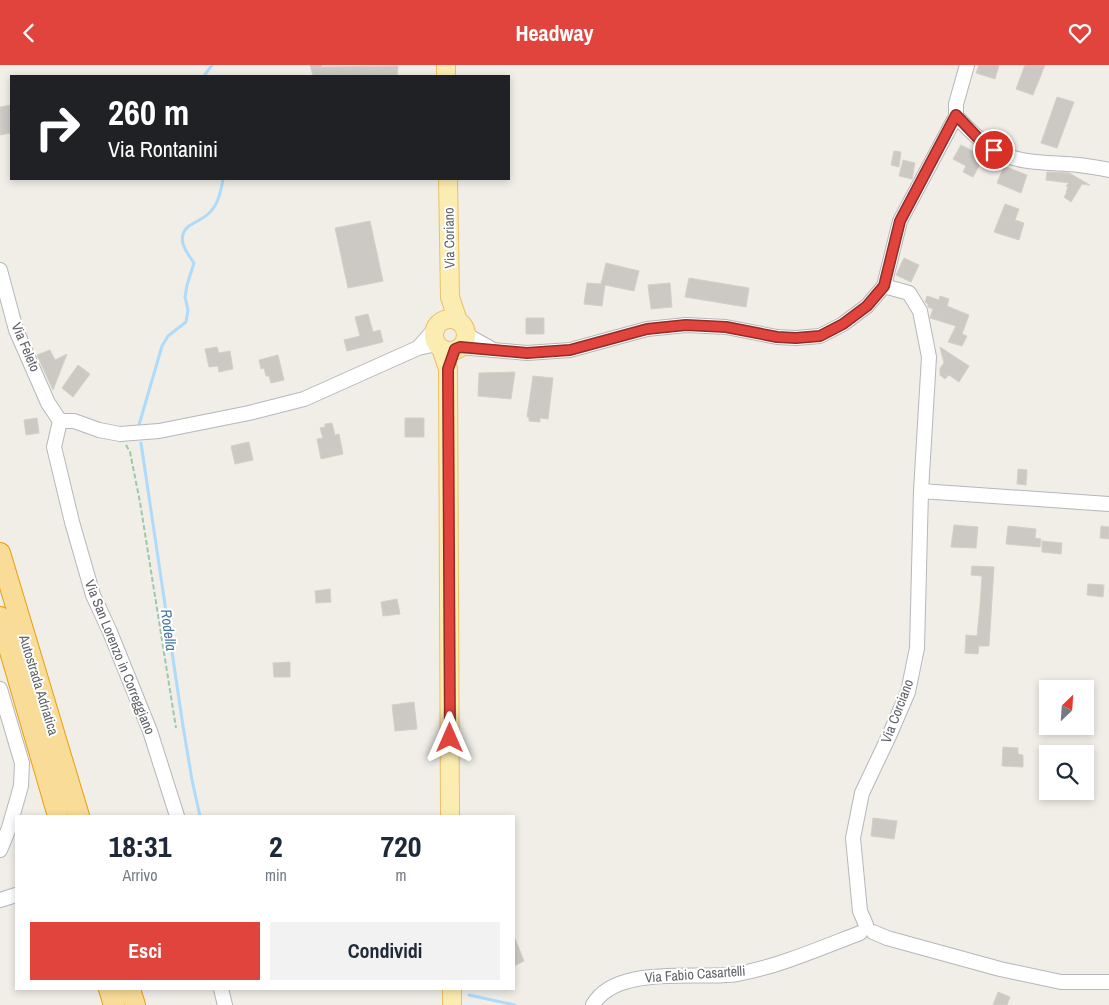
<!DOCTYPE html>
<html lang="it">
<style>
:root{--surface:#fff;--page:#f2f2f3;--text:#1f2937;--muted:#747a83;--accent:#e1443c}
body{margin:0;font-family:"Archivo Narrow",sans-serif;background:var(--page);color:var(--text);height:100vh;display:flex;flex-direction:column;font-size:19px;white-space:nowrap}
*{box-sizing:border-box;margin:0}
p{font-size:16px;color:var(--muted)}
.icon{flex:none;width:28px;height:28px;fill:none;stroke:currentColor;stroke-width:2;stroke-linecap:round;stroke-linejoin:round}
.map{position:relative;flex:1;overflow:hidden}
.side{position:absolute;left:15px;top:750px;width:500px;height:175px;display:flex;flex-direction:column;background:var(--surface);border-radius:0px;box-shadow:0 2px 8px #0003}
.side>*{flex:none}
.top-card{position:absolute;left:10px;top:10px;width:500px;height:105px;border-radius:0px;box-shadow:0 2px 8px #0003;background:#202124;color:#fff;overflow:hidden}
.needle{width:32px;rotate:25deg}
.tools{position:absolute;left:1039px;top:615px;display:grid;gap:10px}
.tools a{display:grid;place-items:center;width:55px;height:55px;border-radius:0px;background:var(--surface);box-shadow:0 2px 8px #0003;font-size:25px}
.pin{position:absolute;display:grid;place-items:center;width:42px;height:42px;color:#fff;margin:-21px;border:2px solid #fff;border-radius:50%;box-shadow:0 1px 5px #0007}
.me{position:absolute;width:55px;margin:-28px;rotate:0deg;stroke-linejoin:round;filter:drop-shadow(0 0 4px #0008)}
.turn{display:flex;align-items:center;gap:18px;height:105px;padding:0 15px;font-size:22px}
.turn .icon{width:65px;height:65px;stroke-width:2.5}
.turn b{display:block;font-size:35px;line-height:42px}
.eta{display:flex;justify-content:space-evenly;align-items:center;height:85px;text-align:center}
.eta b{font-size:30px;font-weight:700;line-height:35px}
.action{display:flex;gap:10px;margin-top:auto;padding:10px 15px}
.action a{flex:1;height:58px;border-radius:0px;background:var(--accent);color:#fff;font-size:20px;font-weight:700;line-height:58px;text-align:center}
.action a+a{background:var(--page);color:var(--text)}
header{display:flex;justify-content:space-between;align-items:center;height:65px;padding:0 15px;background:var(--accent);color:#fff;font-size:22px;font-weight:700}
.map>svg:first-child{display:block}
</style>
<header><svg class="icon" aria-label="back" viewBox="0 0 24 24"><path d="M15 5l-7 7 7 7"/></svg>Headway<svg class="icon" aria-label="heart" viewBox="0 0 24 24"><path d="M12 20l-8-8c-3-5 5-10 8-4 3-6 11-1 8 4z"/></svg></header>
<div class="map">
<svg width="1109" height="940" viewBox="0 0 1109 940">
<rect width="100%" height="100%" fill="#f0eee7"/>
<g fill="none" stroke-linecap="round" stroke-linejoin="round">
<path stroke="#addbfb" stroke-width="3" d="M204 11 212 0
M139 360 162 281 168 271 186 257 188 245 185 232 187 220 194 198C186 187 175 172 189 161 196 156 206 153 211 146 219 137 221 125 223 114
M141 378 183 661 192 715 200 751
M469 930 515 940"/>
</g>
<path fill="#ccc9c4" stroke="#d5cfc6" d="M310 0H322L321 2 398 1 397 11H313Z
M979 0H999L995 14 976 8Z
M1025 0H1045L1033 30 1016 24Z
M1057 32 1074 37 1057 83 1041 78Z
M11 40V68L0 70V42Z
M961 80 984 92 973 112 963 107 966 101 953 94Z
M894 86 901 87 899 102 891 100Z
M903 95 915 98 912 114 899 111Z
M1004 101 1027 110 1021 128 997 118Z
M1047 107 1069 108 1090 120 1082 119 1071 137 1064 132 1067 127H1066L1068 122 1066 121 1069 118 1046 115Z
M1005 139 1019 144 1015 155 1024 158 1019 175 994 167Z
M370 156 383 216 348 223 335 163Z
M904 193 919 200 911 217 896 210Z
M606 198 639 206 634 226 605 220 602 241 584 239 587 218 601 219Z
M689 213 749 223 746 242 685 232Z
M670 218 672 242 651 244 648 220Z
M927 231 939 235 940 231 949 234 947 241 969 250 962 269 967 271 962 281 948 277 956 261 930 253 933 244 928 242V239L925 237Z
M368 249 373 267 380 265 383 277 347 286 344 275 360 271 355 252Z
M526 253H544V269H526Z
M217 282 219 288 230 286 233 304 219 307 218 301 209 302 205 284Z
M940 282 969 301 959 317 949 310 945 314 940 310V303L944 298Z
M50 285 55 295 67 289 53 325 37 290Z
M278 290 284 315 271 318 269 311H266L264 303 261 304 259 295Z
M78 300 90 309 73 332 62 323Z
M515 307 511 334 478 331 479 308Z
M533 311 553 313 548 354 540 353V357L529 356V352H527Z
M37 353 39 368 26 370 24 355Z
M405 353H424V372H405Z
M332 358 335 370 339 369 343 389 321 394 317 374 323 373 320 363 325 362V359Z
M249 377 253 395 235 399 231 381Z
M1018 404 1027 405 1026 420 1017 419Z
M954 460 978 462 976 483 951 482Z
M1008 461 1036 464 1035 473 1041 474 1040 482 1006 479Z
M1101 461 1109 462V474L1100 473Z
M1042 476 1062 478 1061 489 1042 487Z
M972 501 994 502 989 581H979L978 589 965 588 966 570 977 571 980 541 982 511 971 510Z
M1088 519 1104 520 1103 532 1087 530Z
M330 524 331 537 316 538 315 526Z
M397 534 400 549 383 551 381 537Z
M290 597V612H274L273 598Z
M414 637 417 664 395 666 392 640Z
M1003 682 1018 683V689L1023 690V702L1002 701Z
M873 753 897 756 894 774 871 771Z
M514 871 524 896 514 901Z
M998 927 1010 932 1007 940H993Z"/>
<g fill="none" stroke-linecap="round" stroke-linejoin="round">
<g stroke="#b4b7bb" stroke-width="16">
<path id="minor" d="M956 51V39L967 0
M0 205 16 265 48 338 60 356
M465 269 490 283
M459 282 527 288 570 285 647 264 686 260 726 262 777 272 796 273 820 271 843 259 867 241 884 221 900 156 956 51C967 63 979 75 993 84 1018 100 1050 97 1079 100 1089 101 1099 103 1109 105
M418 283 434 265
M60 356 54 382 72 457 93 530 110 567 150 666 177 751
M60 356H74L99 365 120 369 159 366 249 348 304 334 418 283 437 279
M921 426 1109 439
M0 624 22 698 21 721 9 763 0 785
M0 835 16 830
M866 860 860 846 853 773 862 728 889 671 908 627 917 583 921 426 929 292 920 246 909 228 884 221
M873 867 887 873 1000 904 1061 917H1109
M221 924 225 940
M593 940C616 899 698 915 737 909 777 902 821 883 860 868"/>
</g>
<g stroke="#ebc166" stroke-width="20">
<path id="major" d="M446 0V11
M448 114 450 232 458 256
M434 270a16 16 0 1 1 32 0a16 16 0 1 1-32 0Z
M441 283 448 304 450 751
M452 924V940"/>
</g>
<g stroke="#eb9e0c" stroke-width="22">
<path id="highway" d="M0 488 79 751
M0 552 58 751
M109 924 114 940
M130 924 135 940"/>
</g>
<path stroke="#9fc7a9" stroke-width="2" stroke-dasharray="5 2.5" stroke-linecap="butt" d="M126 380 130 387 140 437 176 663"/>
<use href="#minor" stroke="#fff" stroke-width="14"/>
<use href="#major" stroke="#fbedb1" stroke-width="18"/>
<use href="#highway" stroke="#f8dc97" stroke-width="20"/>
</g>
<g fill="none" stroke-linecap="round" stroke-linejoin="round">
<g stroke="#922c27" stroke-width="12">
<path id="route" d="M450 673 448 304 455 284 460 282 527 288 570 285 647 264 686 260 726 262 777 272 796 273 820 271 843 259 867 241 884 221 900 156 956 50 979 74 994 85"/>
</g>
<use href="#route" stroke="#e1443c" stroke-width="9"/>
</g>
<g text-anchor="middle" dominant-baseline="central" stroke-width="4" stroke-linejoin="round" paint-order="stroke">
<g font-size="14" fill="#5f6367" stroke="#fff">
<text transform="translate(449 173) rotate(-91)">Via Coriano</text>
<text transform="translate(26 282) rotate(67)">Via Feleto</text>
<text transform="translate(120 592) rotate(68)">Via San Lorenzo in Correggiano</text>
<text transform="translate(39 620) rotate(73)">Autostrada Adriatica</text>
<text transform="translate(897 646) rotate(-69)">Via Corciano</text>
<text transform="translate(695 909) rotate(-4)">Via Fabio Casartelli</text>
</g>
<g font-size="15" font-style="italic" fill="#4677a5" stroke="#fff">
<text transform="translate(169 565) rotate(82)">Rodella</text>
</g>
</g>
</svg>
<div class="tools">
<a><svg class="needle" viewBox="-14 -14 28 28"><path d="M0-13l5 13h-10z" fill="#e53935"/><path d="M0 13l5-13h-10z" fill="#747a83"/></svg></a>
<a><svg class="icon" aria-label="search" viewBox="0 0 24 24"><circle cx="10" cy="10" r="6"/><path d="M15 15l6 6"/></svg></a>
</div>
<div class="pin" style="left:994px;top:85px;background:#d93025"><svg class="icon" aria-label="arrive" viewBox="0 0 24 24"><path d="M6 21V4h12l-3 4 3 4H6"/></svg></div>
<svg class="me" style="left:450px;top:673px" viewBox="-20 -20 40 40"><path d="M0-17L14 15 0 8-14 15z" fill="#e1443c" stroke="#fff" stroke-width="4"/></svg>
<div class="top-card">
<div class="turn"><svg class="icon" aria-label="right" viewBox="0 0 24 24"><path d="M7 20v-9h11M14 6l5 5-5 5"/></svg><div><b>260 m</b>Via Rontanini</div></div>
</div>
<section class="side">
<div class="eta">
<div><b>18:31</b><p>Arrivo</p></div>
<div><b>2</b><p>min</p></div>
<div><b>720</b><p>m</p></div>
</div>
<div class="action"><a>Esci</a><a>Condividi</a></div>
</section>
</div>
